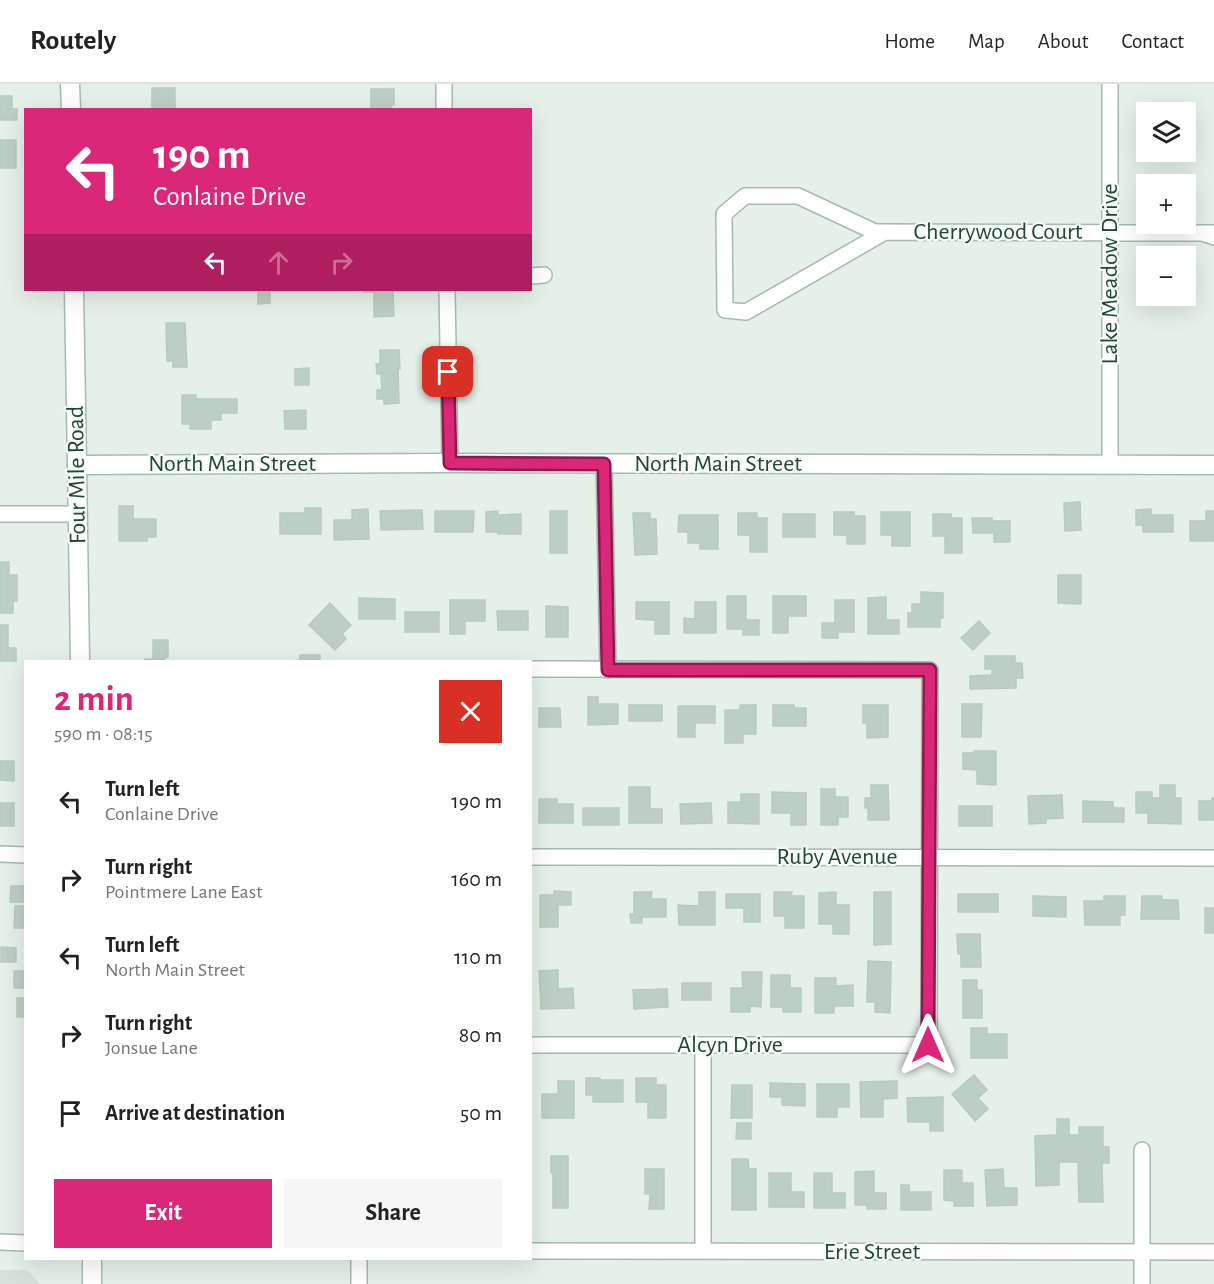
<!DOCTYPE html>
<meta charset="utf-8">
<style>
:root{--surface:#fff;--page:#f6f6f6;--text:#222;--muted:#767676;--line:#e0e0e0;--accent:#db2777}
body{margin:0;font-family:"Alegreya Sans",sans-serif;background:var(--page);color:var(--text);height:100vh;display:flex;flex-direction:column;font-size:22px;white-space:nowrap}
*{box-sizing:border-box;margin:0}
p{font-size:20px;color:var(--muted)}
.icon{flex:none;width:33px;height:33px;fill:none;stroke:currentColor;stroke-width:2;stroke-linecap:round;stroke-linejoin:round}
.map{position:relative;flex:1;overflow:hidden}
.side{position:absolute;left:24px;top:576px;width:508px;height:600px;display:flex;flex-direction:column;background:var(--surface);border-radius:0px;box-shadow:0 6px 24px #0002}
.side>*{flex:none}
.top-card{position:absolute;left:24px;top:24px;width:508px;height:183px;border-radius:0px;box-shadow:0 6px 24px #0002;background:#db2777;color:#fff;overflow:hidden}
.tools{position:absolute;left:1136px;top:18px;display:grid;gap:12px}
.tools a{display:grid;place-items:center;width:60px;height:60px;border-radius:0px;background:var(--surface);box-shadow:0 6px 24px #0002;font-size:30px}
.pin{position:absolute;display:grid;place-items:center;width:51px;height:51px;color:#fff;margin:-26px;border-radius:12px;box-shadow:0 3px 9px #0006}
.me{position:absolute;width:66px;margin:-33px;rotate:0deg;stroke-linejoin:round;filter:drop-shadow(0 0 4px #0008)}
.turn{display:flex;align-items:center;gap:21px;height:126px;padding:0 30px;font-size:27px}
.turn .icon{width:78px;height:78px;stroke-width:2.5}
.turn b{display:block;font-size:42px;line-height:51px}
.lanes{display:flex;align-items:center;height:57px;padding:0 30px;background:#0003;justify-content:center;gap:30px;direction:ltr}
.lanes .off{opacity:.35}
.round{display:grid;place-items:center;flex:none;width:63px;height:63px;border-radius:0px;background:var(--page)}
.overview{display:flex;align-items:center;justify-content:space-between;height:102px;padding:0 30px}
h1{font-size:36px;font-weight:600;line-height:45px;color:var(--accent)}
.primary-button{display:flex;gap:12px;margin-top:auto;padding:12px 30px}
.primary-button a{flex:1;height:69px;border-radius:0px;background:var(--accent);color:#fff;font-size:24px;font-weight:600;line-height:69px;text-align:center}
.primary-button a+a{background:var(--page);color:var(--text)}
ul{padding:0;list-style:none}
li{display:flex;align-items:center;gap:18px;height:78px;padding:0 30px}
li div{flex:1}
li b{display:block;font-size:22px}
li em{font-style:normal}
header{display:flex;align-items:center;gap:36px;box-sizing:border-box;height:84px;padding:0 30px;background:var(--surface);border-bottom:2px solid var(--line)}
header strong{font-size:28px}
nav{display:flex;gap:33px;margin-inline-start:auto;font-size:21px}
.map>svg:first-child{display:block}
</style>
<header>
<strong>Routely</strong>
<nav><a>Home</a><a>Map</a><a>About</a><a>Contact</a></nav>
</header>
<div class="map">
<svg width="1214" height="1200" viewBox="0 0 1214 1200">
<rect width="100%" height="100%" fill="#e5f0e9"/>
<path fill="#d3e1d8" d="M0 1186H27L40 1200H0Z"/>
<path fill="#bdcec5" stroke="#b6cbbf" stroke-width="1.5" d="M152 4H175V26H152Z
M371 5H394V21H391V26H371Z
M0 12H12V25H17V36H0Z
M0 56H16V84H0Z
M258 206H270V219L258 220Z
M364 206H393L394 232 374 233V208H364Z
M166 239H185L187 283H173V277H167Z
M380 266H399L400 285H398L399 319 384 320V315H377V306H382L381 290H377L376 280H380Z
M309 284V301H295V285Z
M182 311H196V315H237V329H221V336H211V345H190V340H182Z
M306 326V345H285L284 327Z
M1080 418 1081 446 1065 447 1064 419Z
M119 422H133V435H156V453H147V457H119Z
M305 424H321V450H280V429H305Z
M368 425 369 455 334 456V436H352V426Z
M1151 425V431H1173V448H1143V441H1136V426Z
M422 426 423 445 381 446 380 427Z
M435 427H474L473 448H435Z
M498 427V431L521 430V450H498V448H486V428Z
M550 427H567V469H550Z
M1206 427H1214V457H1190V437H1206Z
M834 428H854V432H865V460H847V451H834Z
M881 428H910V462H892V451H881Z
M633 429H650V435H656L657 470 635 471Z
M738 429H757V434H767V468H750V451H738Z
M783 430H815V453H783Z
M933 430H951V434H962V469H945V452H933Z
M679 431H718V465H700V459H688V448H678Z
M972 434H992V437H1010V458H994V449H973Z
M0 478H9V491H17V517H13V529H0Z
M1058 491H1081V520L1058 519Z
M921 508 943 509V534H940V543H908V529H912V520H921Z
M727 512H746V536H759V551H743V545H727Z
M773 512H806V532H788V549H773Z
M886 513V536H899V550H868V514Z
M359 514 395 515V535H359Z
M450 516H485V537H465V550H450Z
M835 516H854V548H838V554H822V539H835Z
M636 518H669V550H655V536L636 535Z
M695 518H716V549H684V534L695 535Z
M330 519 351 541 342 550 346 555 335 566 309 541Z
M546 522 568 523V553H546Z
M497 527H528V546H498Z
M405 528H439V548H405Z
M979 537 990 549 973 566 961 554Z
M0 541H8V564H16V577H0Z
M153 556H168V573L165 572V578H145V575H153Z
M300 571H320V578H300Z
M985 572H1015V579H1022L1023 594H1016V604L970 605V592L992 591V585H985Z
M588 613H598V620H618V640L588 641Z
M962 620H982L981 653H962Z
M629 621H662V637H629Z
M740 621H756V650H743V659H725V626H740Z
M773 621H794V624H806V642H773Z
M863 621H888V653L867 654V639H863Z
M678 622H715V639H695V653H678Z
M539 624H560L561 643H539Z
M974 667H996V701L977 700V686L963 685V669H974Z
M0 677H14V697L0 696Z
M871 701H888L889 736H868V724H865V714H871Z
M1160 701H1175V714H1181V740L1148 739V729H1136V708H1152V714H1160Z
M629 703H650V725H662V739H629Z
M821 705H835V713H848V733H838V741H821Z
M772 708 806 709V741H791V729H772Z
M741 710H759V740L728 739V718H741Z
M1062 711 1063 734 1046 735V739L1029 740 1028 712Z
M1212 714H1214V736H1199V717H1212Z
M539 715H557V720H573V739H539Z
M1083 717 1113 718V724H1124V738H1083Z
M0 719H14V742H0Z
M711 719 712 739 681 740 680 720Z
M959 722H992V742H959Z
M583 724H619V741H583Z
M11 802H26V818H10Z
M554 807 571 808V821H558V843H540V811H554Z
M634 808H652L651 815H666V833H642V839H631L630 830H634Z
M699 808H715V841H679L678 821 699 822Z
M774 808H792L791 812H804V844H785V832H774Z
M836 808V821H849V850H833V840H819V809Z
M874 808H891V860L874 861Z
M726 810H760V838H744V824H726Z
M958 810H998V828H958Z
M1033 812 1066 813V833L1033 832Z
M1104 812H1125V831H1120V841H1085L1084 817H1104Z
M1142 812H1162V816H1178L1179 835H1141Z
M15 822H26V844H14Z
M1205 824H1214V849H1205Z
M957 850H980L981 883H961V870H958Z
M1 863 16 864V878H1Z
M868 877 891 878 890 929 875 928V918H867Z
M558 886V905L573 904 574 924 541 925 539 887Z
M14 887H26V904H14Z
M742 888H762L761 923 750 922V928H731V904H743Z
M771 891H790V904H801V928H783V923H771Z
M815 894H836V902L853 901V922H834V929H815Z
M963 896H977V906H982V934H963Z
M682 899H711V916H682Z
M667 905 668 923 634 925 633 906Z
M17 914H26V933H17Z
M971 944H987V950H1007V974H971Z
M974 991 987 1006 978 1014 988 1025 975 1037 952 1010Z
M586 994H600V996H623V1018H593V1011H586Z
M636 994H656V1001H666V1034H648V1018H636Z
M558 997H574V1034H542V1010H558Z
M897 997V1014L883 1015V1033H861L860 998Z
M770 999 805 1000V1022L782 1021V1013H770Z
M817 1000H849V1023H837V1033H817Z
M732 1001H752V1034H731Z
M943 1013V1047H930V1038H908L907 1014Z
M1057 1035H1069V1051H1079V1043H1103V1063H1109V1079H1102L1103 1118H1079L1078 1078H1059V1101L1036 1102 1035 1052 1057 1051Z
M737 1039H751V1055H736Z
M551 1072H568V1124H553V1089H551Z
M732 1075H748L749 1085H756V1126H732Z
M645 1085H664V1125H649L650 1110H645Z
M1003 1085 1004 1104H1017V1121L987 1122 985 1086Z
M944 1086H962V1099H973V1122H954V1117L944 1116Z
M874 1087V1109H886V1125H867V1121H855V1088Z
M769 1089H791V1108H804V1123H769Z
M814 1089H832V1109H845V1124H814Z
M901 1101H909V1108H931V1126H901Z"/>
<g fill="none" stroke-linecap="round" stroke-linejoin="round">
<g stroke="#a6b9b0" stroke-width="18">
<path id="minor" d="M444 0V26
M745 112H798L875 148H885L746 228 725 226 724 130Z
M885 148 1202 149
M1214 149H1202L1214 153
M531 192 544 191
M447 206 450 379
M604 380 608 586
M1110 381V0
M0 430H78
M531 585 930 586 929 961H531
M0 770 26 771
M531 773 1214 774
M0 1158 26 1159
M531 1167 1214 1168
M703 1167V961
M359 1174V1200
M1142 1200V1066"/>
</g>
<g stroke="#a6b9b0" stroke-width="21">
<path id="tertiary" d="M70 0 71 26
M74 206 77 381"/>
</g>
<g stroke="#a2bdb0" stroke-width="21">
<path id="secondary" d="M80 578 77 381 450 379 1214 381
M92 1174V1200"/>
</g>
<use href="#minor" stroke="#fff" stroke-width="15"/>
<use href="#tertiary" stroke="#fff" stroke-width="18"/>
<use href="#secondary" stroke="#fff" stroke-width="18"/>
</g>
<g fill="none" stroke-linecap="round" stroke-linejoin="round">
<g stroke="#8e194d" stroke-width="15">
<path id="route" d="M448 288 450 379 604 380 608 586H930L928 961"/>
</g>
<use href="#route" stroke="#db2777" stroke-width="10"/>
</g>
<g text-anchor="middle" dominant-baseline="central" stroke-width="4.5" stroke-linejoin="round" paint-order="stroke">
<g font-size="24" fill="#214536" stroke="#f6fbf8">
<text x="998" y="148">Cherrywood Court</text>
<text transform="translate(1110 190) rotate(-90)">Lake Meadow Drive</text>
<text x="232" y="380">North Main Street</text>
<text x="718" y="380">North Main Street</text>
<text transform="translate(77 391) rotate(-91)">Four Mile Road</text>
<text x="837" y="773">Ruby Avenue</text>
<text x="730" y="961">Alcyn Drive</text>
<text x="872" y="1168">Erie Street</text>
</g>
</g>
</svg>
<div class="tools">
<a><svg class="icon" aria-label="layers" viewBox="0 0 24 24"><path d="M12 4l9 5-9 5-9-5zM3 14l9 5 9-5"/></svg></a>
<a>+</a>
<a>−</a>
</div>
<div class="pin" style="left:448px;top:288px;background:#d93025"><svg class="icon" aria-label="arrive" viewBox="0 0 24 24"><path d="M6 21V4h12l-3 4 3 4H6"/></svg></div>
<svg class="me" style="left:928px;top:961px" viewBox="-20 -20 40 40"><path d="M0-17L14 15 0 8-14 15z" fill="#db2777" stroke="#fff" stroke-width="4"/></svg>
<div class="top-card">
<div class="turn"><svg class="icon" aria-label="left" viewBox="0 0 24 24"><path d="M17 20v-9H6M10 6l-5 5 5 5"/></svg><div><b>190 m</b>Conlaine Drive</div></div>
<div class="lanes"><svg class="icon" aria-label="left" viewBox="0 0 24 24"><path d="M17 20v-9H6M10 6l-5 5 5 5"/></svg><svg class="icon off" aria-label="ahead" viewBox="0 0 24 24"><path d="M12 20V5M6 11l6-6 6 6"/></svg><svg class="icon off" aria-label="right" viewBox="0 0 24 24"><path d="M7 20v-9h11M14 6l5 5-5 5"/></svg></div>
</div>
<section class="side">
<div class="overview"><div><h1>2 min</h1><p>590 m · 08:15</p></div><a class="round" style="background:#d93025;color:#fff"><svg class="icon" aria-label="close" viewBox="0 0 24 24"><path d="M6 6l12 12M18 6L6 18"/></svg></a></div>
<ul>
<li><svg class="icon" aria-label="left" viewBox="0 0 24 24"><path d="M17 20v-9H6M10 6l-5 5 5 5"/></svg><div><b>Turn left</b><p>Conlaine Drive</p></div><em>190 m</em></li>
<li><svg class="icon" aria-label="right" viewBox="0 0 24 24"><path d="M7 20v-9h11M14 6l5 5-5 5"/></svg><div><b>Turn right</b><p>Pointmere Lane East</p></div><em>160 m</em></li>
<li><svg class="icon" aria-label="left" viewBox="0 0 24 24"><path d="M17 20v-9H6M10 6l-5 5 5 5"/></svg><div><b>Turn left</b><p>North Main Street</p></div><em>110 m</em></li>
<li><svg class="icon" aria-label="right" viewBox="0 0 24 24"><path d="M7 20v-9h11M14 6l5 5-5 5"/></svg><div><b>Turn right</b><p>Jonsue Lane</p></div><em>80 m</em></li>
<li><svg class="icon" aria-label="arrive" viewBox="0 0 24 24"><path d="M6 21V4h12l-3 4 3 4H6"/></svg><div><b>Arrive at destination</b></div><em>50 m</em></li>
</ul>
<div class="primary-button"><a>Exit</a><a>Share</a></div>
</section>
</div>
